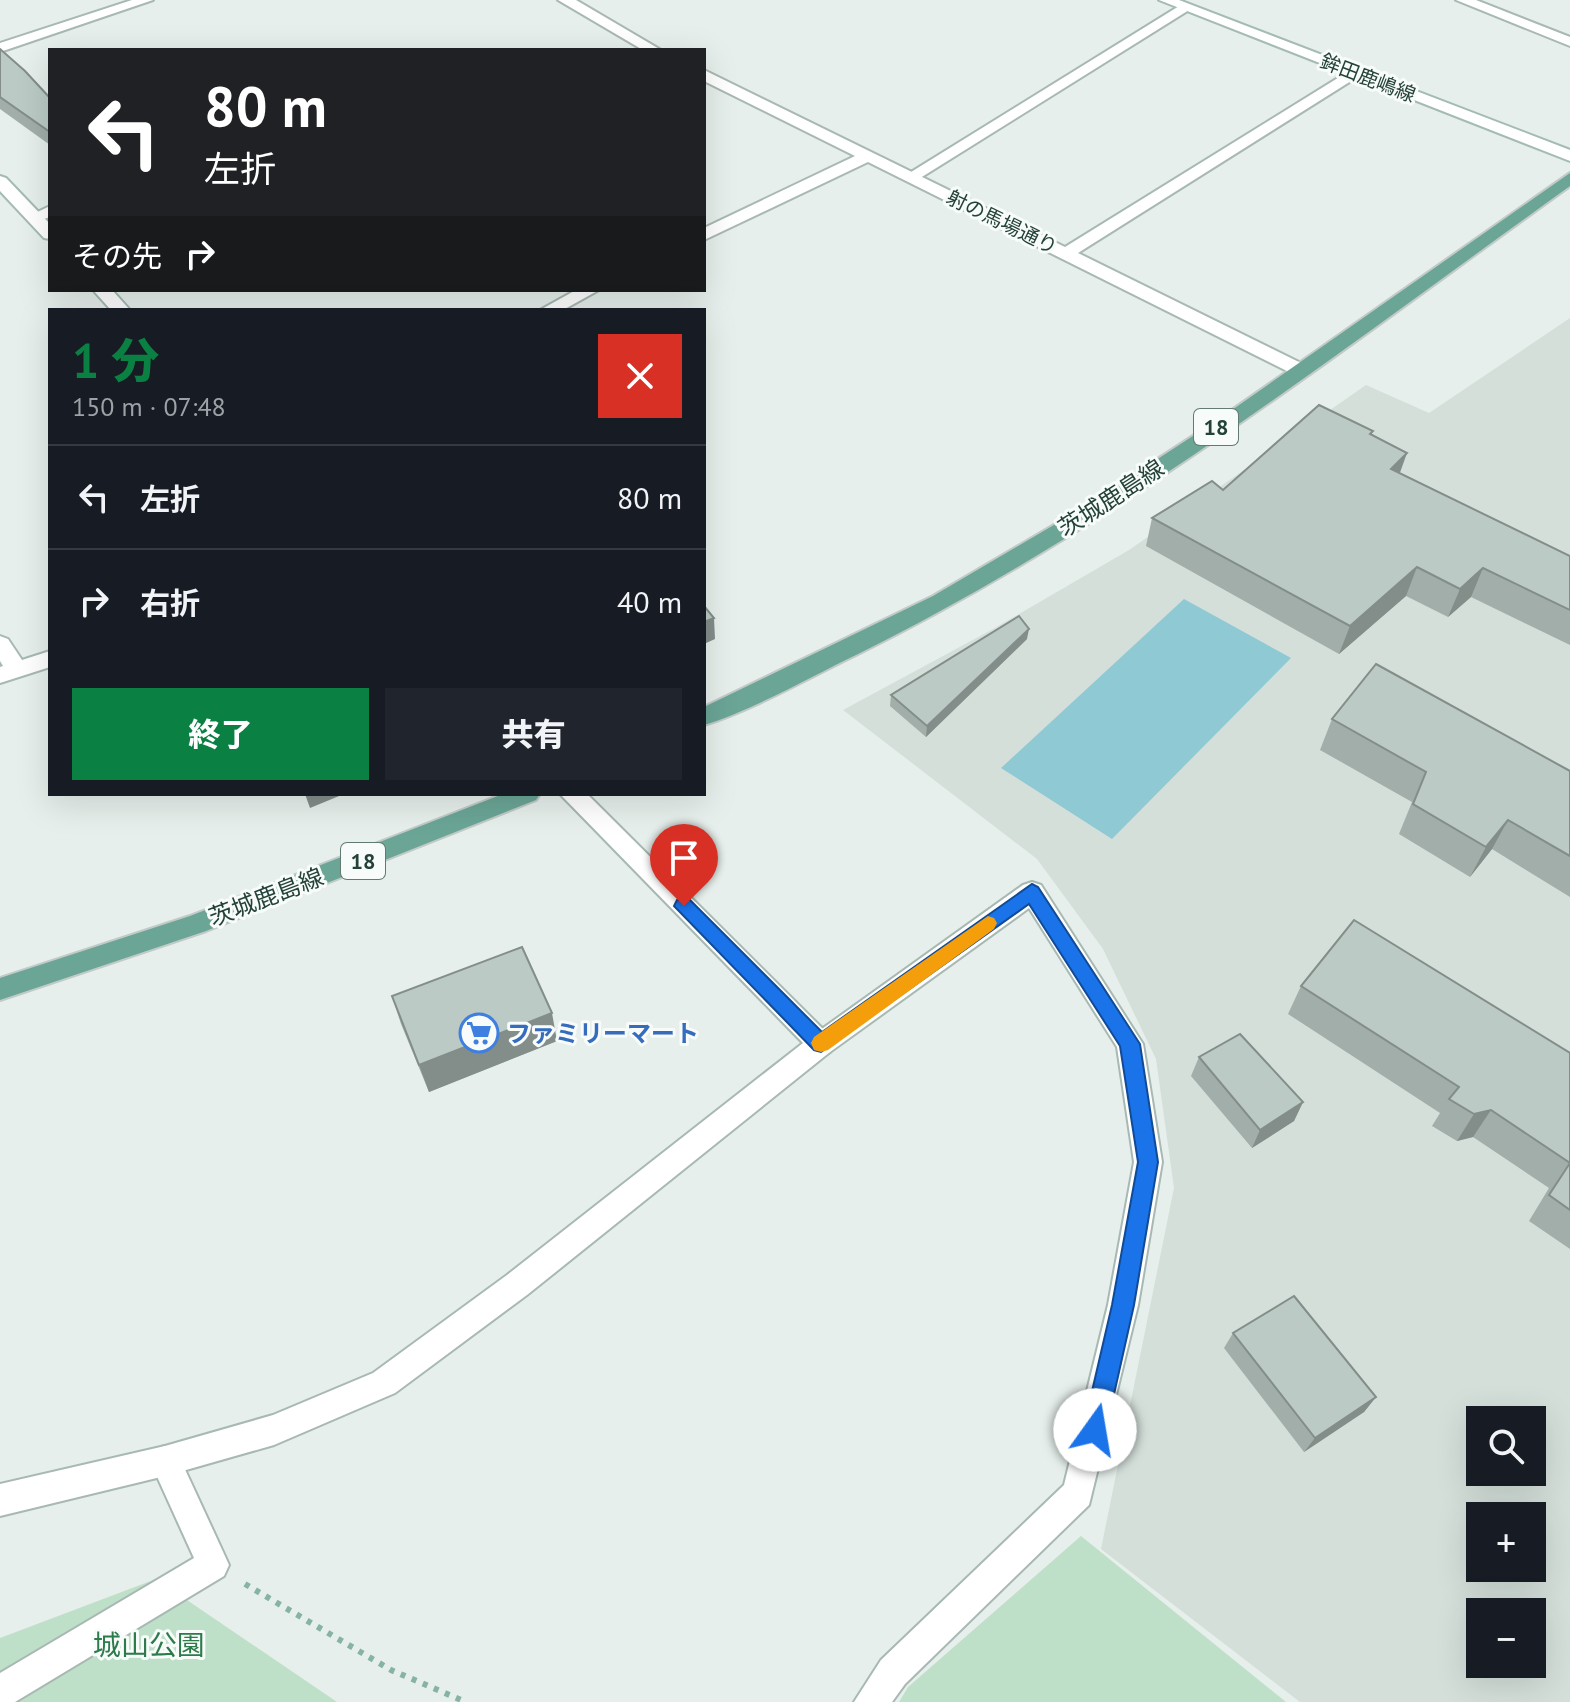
<!DOCTYPE html>
<html lang="ja">
<meta charset="utf-8">
<style>
:root{--surface:#171b24;--page:#20242c;--text:#f1f3f6;--muted:#9ea1a6;--line:#363941;--accent:#0b8043}
body{margin:0;font-family:"PT Sans","Noto Sans JP",sans-serif;background:var(--page);color:var(--text);height:100vh;display:flex;flex-direction:column;font-size:30px;white-space:nowrap}
*{box-sizing:border-box;margin:0}
p{font-size:26px;color:var(--muted)}
.icon{flex:none;width:44px;height:44px;fill:none;stroke:currentColor;stroke-width:2;stroke-linecap:round;stroke-linejoin:round}
.map{position:relative;flex:1;overflow:hidden}
.details{position:absolute;left:48px;top:308px;width:658px;height:488px;display:flex;flex-direction:column;background:var(--surface);border-radius:0px;box-shadow:0 8px 32px #0002}
.details>*{flex:none}
.banner{position:absolute;left:48px;top:48px;width:658px;height:244px;border-radius:0px;box-shadow:0 8px 32px #0002;background:#202124;color:#fff;overflow:hidden}
.tools{position:absolute;left:1466px;top:1406px;display:grid;gap:16px}
.tools a{display:grid;place-items:center;width:80px;height:80px;border-radius:0px;background:var(--surface);box-shadow:0 8px 32px #0002;font-size:40px}
.pin{position:absolute;display:grid;place-items:center;width:68px;height:68px;color:#fff;margin:-82px -34px;border-radius:50% 50% 50% 0;rotate:-45deg;box-shadow:0 0 8px #0007}
.pin .icon{rotate:45deg}
.me{position:absolute;width:88px;margin:-44px;rotate:13deg;stroke-linejoin:round;filter:drop-shadow(0 0 6px #0008)}
.turn{display:flex;align-items:center;gap:28px;height:168px;padding:0 24px;font-size:36px}
.turn .icon{width:104px;height:104px;stroke-width:2.5}
.turn b{display:block;font-size:56px;line-height:68px}
.then{display:flex;align-items:center;height:76px;padding:0 24px;background:#0003;gap:16px;font-size:30px}
.round{display:grid;place-items:center;flex:none;width:84px;height:84px;border-radius:0px;background:var(--page)}
.overview{display:flex;align-items:center;justify-content:space-between;height:136px;padding:0 24px}
h1{font-size:48px;font-weight:800;line-height:60px;color:var(--accent)}
.action{display:flex;gap:16px;margin-top:auto;padding:16px 24px}
.action a{flex:1;height:92px;border-radius:0px;background:var(--accent);color:#fff;font-size:32px;font-weight:800;line-height:92px;text-align:center}
.action a+a{background:var(--page);color:var(--text)}
ul{padding:0;list-style:none}
li{display:flex;align-items:center;gap:24px;height:104px;padding:0 24px;border-top:2px solid var(--line)}
li div{flex:1}
li b{display:block;font-size:30px}
li em{font-style:normal}
.map>svg:first-child{display:block}
</style>
<div class="map">
<svg width="1570" height="1702" viewBox="0 0 1570 1702">
<rect width="100%" height="100%" fill="#e6efeb"/>
<path fill="#d4dfda" fill-rule="evenodd" d="M1570 318V1702H1300L1101 1549 1174 1188 1156 1059 1103 949 1037 859 843 710 993 629 1129 550 1366 385 1429 413ZM1480 1420H1532V1472H1480ZM1480 1516H1532V1568H1480ZM1480 1612H1532V1664H1480Z"/>
<path fill="#bfe0c8" d="M1081 1536 1286 1702H899L908 1687Z
M156 1579 337 1702H0V1638Z"/>
<path fill="#8ec9d4" d="M1184 599 1291 658 1112 839 1001 768Z"/>
<g fill="none" stroke-linecap="round" stroke-linejoin="round">
<g stroke="#a8b8b2" stroke-width="4">
<path id="service" d="M1184 3 1191 7 1189 10 917 180H905L903 177Z
M50 206V217L35 222 27 217Z"/>
</g>
<g stroke="#a8b8b2" stroke-width="4">
<path id="minor" d="M558 0H576L661 50H643Z
M1456 0H1476L1570 37V46Z
M1354 68 1359 70V76L1078 253 1307 366 1309 370 1307 374H1293L868 162 704 240V228L855 156 704 81V70L1065 247Z
M576 290H599L563 310H540Z
M0 636 8 639 22 660 50 651V667L0 683V667L3 666 0 661Z
M1032 882 1041 885 1143 1044 1162 1162 1138 1305 1089 1505 905 1684 892 1702H854L881 1660 1064 1485 1108 1305 1134 1162 1117 1047 1029 908 830 1052 821 1055 812 1052 808 1044 812 1036 1023 885Z
M165 1446 176 1450 224 1554 229 1565 224 1576 15 1702H0V1673L194 1558 150 1461 154 1450Z"/>
</g>
<g stroke="#a8b8b2" stroke-width="4">
<path id="tertiary" d="M132 0H153L0 52V43Z
M560 794H587L830 1036 834 1044 830 1052 527 1295 395 1393 274 1445 165 1476 0 1516V1484L165 1446 273 1415 373 1373 507 1275 803 1043Z"/>
</g>
<g stroke="#a4bbb3" stroke-width="4">
<path id="secondary" d="M1159 0H1179L1570 150V161Z
M0 176 6 178 50 224V239L44 238 0 191Z
M93 290H112L130 310H111Z"/>
</g>
<g stroke="#c2cac8" stroke-width="4">
<path id="primary" d="M1570 173V186C1340 351 1113 528 858 654 810 677 753 710 704 725V707L933 596 1081 509 1222 417Z
M503 794H540L536 800 206 931 0 1000V978L190 916Z"/>
</g>
<path stroke="#86b3a5" stroke-width="6" stroke-dasharray="5 7" stroke-linecap="butt" d="M245 1584 391 1670 466 1702"/>
<use href="#service" fill="#fff" fill-rule="evenodd"/>
<use href="#minor" fill="#fff" fill-rule="evenodd"/>
<use href="#tertiary" fill="#fff" fill-rule="evenodd"/>
<use href="#secondary" fill="#fff" fill-rule="evenodd"/>
<use href="#primary" fill="#6aa596" fill-rule="evenodd"/>
</g>
<path fill="#a1aea9" d="M0 49 50 98V145L0 109Z
M1372 435 1400 473 1570 556V645L1471 597 1448 617 1406 596 1339 654 1146 546 1152 518 1223 490Z
M1027 639 926 737 890 706 891 695Z
M1332 719 1570 771V897L1492 849 1470 877 1399 834 1412 802 1320 750Z
M1301 986 1570 1053V1249L1529 1221 1549 1188 1473 1137 1457 1141 1432 1126 1440 1113 1288 1014Z
M392 996 557 1041 429 1092 401 1024Z
M1199 1057 1303 1102 1294 1121 1252 1148 1191 1076Z
M1233 1333 1376 1397 1364 1412 1304 1452 1224 1348Z"/>
<path fill="#838d89" d="M1407 453 1397 481 1391 469Z
M1417 567 1406 596 1339 654 1350 626Z
M1483 568 1471 597 1448 617 1460 589Z
M714 618 715 639 704 644V622Z
M1029 629 1027 639 926 737 927 726Z
M305 794H344L310 808Z
M1508 820 1492 849 1470 877 1486 847Z
M552 1013 557 1041 429 1092 419 1065Z
M1303 1102 1294 1121 1252 1148 1260 1130Z
M1491 1110 1473 1137 1457 1141 1474 1114Z
M1376 1397 1364 1412 1304 1452 1315 1438Z"/>
<path fill="#bbcac4" stroke="#838d89" stroke-width="2" d="M0 49 25 71 50 98V132L0 97Z
M1319 405 1373 431 1370 434 1407 453 1391 469 1570 556V610L1483 568 1460 589 1417 567 1350 626 1152 518 1212 481 1223 490Z
M704 606 714 618 704 622Z
M1019 616 1029 629 927 726 891 695Z
M1376 664 1570 771V856L1508 820 1486 847 1413 804 1426 772 1332 719Z
M1354 920 1570 1053V1210L1549 1195 1570 1163 1491 1110 1474 1114 1449 1099 1459 1087 1301 986Z
M522 947 552 1013 419 1065 392 996Z
M1240 1034 1303 1102 1260 1130 1199 1057Z
M1294 1296 1376 1397 1315 1438 1233 1333Z"/>
<path fill="#1a73e8" stroke="#114b97" stroke-width="2" d="M1032 884 1038 887 1140 1044 1158 1162 1134 1305 1106 1430 1103 1438 1095 1442 1087 1438 1083 1430 1112 1305 1138 1162 1120 1046 1029 904 821 1052 814 1050 674 906 677 900H690L822 1032Z"/>
<path fill="#f59e0b" d="M988 916 994 918 997 923 994 929 828 1050 821 1052 814 1050 811 1043 814 1037Z"/>
<defs>
<g id="supermarket-ring" transform="scale(2)"><circle r="9.5" fill="#f7fbf9" stroke="#3f7fe0" stroke-width="1.5"/><path d="M-6-5.5h2.5l.6 2H6L4.5 2H-2.5L-4.4-4H-6ZM-1.5 3.2a1.3 1.3 0 1 0 .1 0ZM3 3.2a1.3 1.3 0 1 0 .1 0Z" fill="#3f7fe0"/></g>
</defs>
<g fill-rule="evenodd">
<use href="#supermarket-ring" x="479" y="1033"/>
</g>
<g text-anchor="middle" dominant-baseline="central" stroke-width="6" stroke-linejoin="round" paint-order="stroke">
<g font-size="20" fill="#24423a" stroke="#f7fbf9">
<text transform="translate(1368 78) rotate(21)">鉾田鹿嶋線</text>
<text transform="translate(1002 222) rotate(26)">射の馬場通り</text>
</g>
<g fill="#f7fbf9" stroke="#637a73" stroke-width="2">
<rect x="1194" y="409" width="44" height="36" rx="6"/>
<rect x="341" y="843" width="44" height="36" rx="6"/>
</g>
<g font-size="22" font-weight="bold" fill="#24423a">
<text x="1216" y="427">18</text>
<text x="363" y="861">18</text>
</g>
<g font-size="24" fill="#24423a" stroke="#f7fbf9">
<text transform="translate(1111 498) rotate(-33)">茨城鹿島線</text>
<text transform="translate(266 897) rotate(-21)">茨城鹿島線</text>
</g>
<g font-size="24" font-weight="bold" fill="#366cbe" stroke="#f7fbf9" text-anchor="start">
<text x="507" y="1033">ファミリーマート</text>
</g>
<g font-size="28" fill="#2d7a4b" stroke="#f7fbf9">
<text x="149" y="1644">城山公園</text>
</g>
</g>
</svg>
<div class="tools">
<a><svg class="icon" aria-label="search" viewBox="0 0 24 24"><circle cx="10" cy="10" r="6"/><path d="M15 15l6 6"/></svg></a>
<a>+</a>
<a>−</a>
</div>
<div class="pin" style="left:684px;top:906px;background:#d93025"><svg class="icon" aria-label="arrive" viewBox="0 0 24 24"><path d="M6 21V4h12l-3 4 3 4H6"/></svg></div>
<svg class="me" style="left:1095px;top:1430px" viewBox="-20 -20 40 40"><circle r="19" fill="#fff"/><path d="M0-13L10 11 0 6-10 11z" fill="#1a73e8"/></svg>
<div class="banner">
<div class="turn"><svg class="icon" aria-label="left" viewBox="0 0 24 24"><path d="M17 20v-9H6M10 6l-5 5 5 5"/></svg><div><b>80 m</b>左折</div></div>
<div class="then">その先<svg class="icon" aria-label="right" viewBox="0 0 24 24"><path d="M7 20v-9h11M14 6l5 5-5 5"/></svg></div>
</div>
<section class="details">
<div class="overview"><div><h1>1 分</h1><p>150 m · 07:48</p></div><a class="round" style="background:#d93025;color:#fff"><svg class="icon" aria-label="close" viewBox="0 0 24 24"><path d="M6 6l12 12M18 6L6 18"/></svg></a></div>
<ul>
<li><svg class="icon" aria-label="left" viewBox="0 0 24 24"><path d="M17 20v-9H6M10 6l-5 5 5 5"/></svg><div><b>左折</b></div><em>80 m</em></li>
<li><svg class="icon" aria-label="right" viewBox="0 0 24 24"><path d="M7 20v-9h11M14 6l5 5-5 5"/></svg><div><b>右折</b></div><em>40 m</em></li>
</ul>
<div class="action"><a>終了</a><a>共有</a></div>
</section>
</div>
